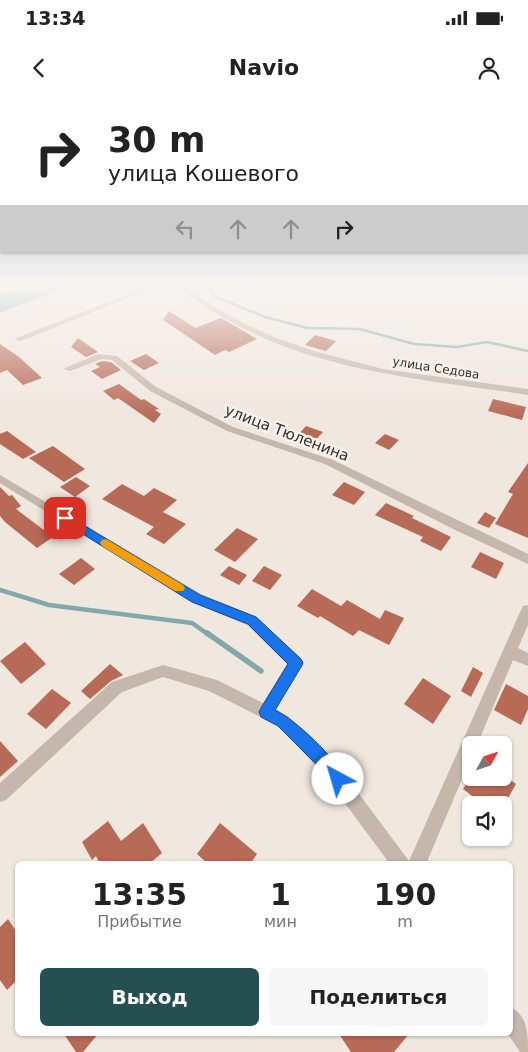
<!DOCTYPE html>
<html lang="ru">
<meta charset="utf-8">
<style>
:root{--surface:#fff;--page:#f6f6f6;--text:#222;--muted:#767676;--accent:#255052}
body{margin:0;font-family:"DejaVu Sans",sans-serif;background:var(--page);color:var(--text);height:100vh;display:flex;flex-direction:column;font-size:19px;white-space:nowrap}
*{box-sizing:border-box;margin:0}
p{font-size:16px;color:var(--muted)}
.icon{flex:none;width:28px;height:28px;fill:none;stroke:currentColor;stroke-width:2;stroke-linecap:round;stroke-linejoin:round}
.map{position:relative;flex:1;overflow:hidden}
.details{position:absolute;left:15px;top:761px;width:498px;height:175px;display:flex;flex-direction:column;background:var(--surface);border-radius:8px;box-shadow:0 1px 4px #0004}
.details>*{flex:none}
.guide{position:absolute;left:0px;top:0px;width:529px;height:152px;box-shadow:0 1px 4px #0004;background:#fff;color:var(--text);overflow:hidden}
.needle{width:32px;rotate:50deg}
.controls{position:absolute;left:462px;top:636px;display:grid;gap:10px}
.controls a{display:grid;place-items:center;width:50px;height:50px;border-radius:8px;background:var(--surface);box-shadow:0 1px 4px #0004;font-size:25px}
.pin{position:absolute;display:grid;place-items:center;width:42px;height:42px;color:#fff;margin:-21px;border-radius:10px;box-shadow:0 2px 8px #0006}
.me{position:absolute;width:55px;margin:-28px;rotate:321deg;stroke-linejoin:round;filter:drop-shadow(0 0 4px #0008)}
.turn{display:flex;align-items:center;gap:18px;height:105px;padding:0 25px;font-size:22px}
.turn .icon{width:65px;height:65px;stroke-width:2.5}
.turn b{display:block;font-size:35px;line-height:42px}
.lanes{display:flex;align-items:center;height:48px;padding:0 25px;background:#0003;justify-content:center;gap:25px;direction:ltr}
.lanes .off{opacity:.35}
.eta{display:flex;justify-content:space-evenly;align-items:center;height:85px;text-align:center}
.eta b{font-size:30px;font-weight:700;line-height:35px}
.primary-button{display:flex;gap:10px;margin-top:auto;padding:10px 25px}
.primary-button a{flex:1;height:58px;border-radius:8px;background:var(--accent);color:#fff;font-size:20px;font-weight:700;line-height:58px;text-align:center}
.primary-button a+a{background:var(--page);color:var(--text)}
.status{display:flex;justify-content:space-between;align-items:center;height:35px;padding:0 25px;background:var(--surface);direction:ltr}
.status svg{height:14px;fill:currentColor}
header{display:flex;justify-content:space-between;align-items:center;height:65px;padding:0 25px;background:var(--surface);font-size:22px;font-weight:700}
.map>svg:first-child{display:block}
</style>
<div class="status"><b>13:34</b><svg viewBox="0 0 49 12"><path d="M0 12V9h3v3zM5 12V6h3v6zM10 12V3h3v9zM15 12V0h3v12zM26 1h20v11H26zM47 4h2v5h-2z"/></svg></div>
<header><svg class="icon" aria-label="back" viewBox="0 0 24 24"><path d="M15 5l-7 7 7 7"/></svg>Navio<svg class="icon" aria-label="person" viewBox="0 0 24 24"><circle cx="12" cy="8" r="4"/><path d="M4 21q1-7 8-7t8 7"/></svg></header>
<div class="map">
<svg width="528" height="952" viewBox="0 0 528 952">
<rect width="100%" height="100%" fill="#f0e7df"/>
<path fill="#82a9a9" d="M29 185H71L0 213V194Z"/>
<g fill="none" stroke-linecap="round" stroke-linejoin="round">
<path stroke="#82a9a9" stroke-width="2.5" d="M208 185 214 196 265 217 307 228 360 229 414 244 457 247 487 242 528 251"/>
<path stroke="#82a9a9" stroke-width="4.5" d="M0 490 49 505 192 523 209 535"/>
<path stroke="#82a9a9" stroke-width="5.5" d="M207 533 261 571"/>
</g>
<path fill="#b76a56" d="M169 211 195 228 221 218 257 239 229 252 225 250 215 255 163 220Z
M315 235 336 241 326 251 305 245Z
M78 238 98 252 86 257 71 247Z
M0 244 19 257 42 278 23 285 7 270 0 273Z
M146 254 159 263 144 270 130 261Z
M102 261 111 262 121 270 102 279 91 271 100 267 95 264Z
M119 284 141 300 144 299 159 309 155 310 161 314 154 323 118 298 114 300 103 291Z
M493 299 526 307 522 320 488 311Z
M306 326 323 332 311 345 295 338Z
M7 331 36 352 23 359 0 344V334Z
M385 334 399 340 389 350 375 343Z
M53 346 85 369 64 382 29 358Z
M528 363V438L495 424 513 394 508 392Z
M76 377 90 386 75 397 60 387Z
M344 382 365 392 354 405 332 395Z
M122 384 144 396 154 388 177 400 163 412 186 424 164 444 146 434 154 427 102 399Z
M0 387 9 396 12 395 21 406 16 409 53 437 37 448 5 422 0 416Z
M386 403 414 416 412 418 451 437 441 451 420 441 423 437 375 415Z
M485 412 496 418 489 428 477 423Z
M237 428 258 439 235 462 214 450Z
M480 452 504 463 496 479 471 467Z
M81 458 95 469 74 485 59 474Z
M229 466 247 475 239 485 220 475Z
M264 466 282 475 270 490 252 481Z
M312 489 341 506 347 500 380 519 385 510 404 518 389 545 359 530 353 536 320 516 318 518 297 506Z
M25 542 46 564 21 584 0 561Z
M110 564 123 575 111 581 90 599 81 591Z
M473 567 483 573 471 597 461 591Z
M423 578 451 596 433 624 404 604Z
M506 584 528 596V609L521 625 494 610Z
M52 589 71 603 46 629 27 614Z
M0 641 18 661 0 677Z
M470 678H508L516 684 504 705H484L463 689Z
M108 721 121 741 143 723 162 753 149 764H100L96 756 92 760 82 742Z
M220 723 257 754 250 764H208L197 754Z
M8 819 18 834V879L7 890 0 880V827Z
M64 934H98L83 952H76Z
M339 934H409L394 952H351Z"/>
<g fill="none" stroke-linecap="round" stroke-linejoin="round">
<path fill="#c6b7ac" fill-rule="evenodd" d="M152 185H160L21 241 14 239Z
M178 185H185L213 206 245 224 279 239 314 251 383 269 528 289V295C424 279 317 272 224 218 209 209 188 198 178 185Z
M98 254 117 256 156 287 233 327 333 360 528 454V464L455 430 325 364 227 331 150 291 112 260 102 259 70 271 63 269Z
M0 375 201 494 257 517 301 559 303 563 301 567 276 610 288 616 333 659 409 761 521 510 523 506 528 505V525L518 548 528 553V566L513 560 477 645H471V658L426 764H390L321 671 278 626 209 591 163 577 122 592 6 700 0 702V683L112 582 163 565 217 580 263 603 287 564 247 525 191 502 0 383Z
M510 907C528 915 528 934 528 952H520L508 934H510Z"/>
</g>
<linearGradient id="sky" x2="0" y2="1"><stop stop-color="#7fb0cf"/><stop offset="0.58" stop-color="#f8f4f1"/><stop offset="1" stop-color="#f8f4f1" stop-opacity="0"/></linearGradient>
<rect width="528" height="318" fill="url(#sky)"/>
<path fill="#1a73e8" stroke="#114b97" d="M65 414 200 495 256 517 301 559 303 563 301 567 275 610C295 619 337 659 345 679L343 685 338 687 332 685 322 670 278 626 261 617 259 612 261 608 288 564 248 524 192 502 62 421 60 418 62 416Z"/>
<path fill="#f59e0b" d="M106 439 183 485 185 488 183 491H175L102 446 100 443 102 440Z"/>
<g text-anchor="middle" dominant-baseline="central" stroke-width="5" stroke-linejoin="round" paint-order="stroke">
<g font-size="12" fill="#352d2a" stroke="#f8f1eb">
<text transform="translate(436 268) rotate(9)">улица Седова</text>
</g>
<g font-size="15" fill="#352d2a" stroke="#f8f1eb">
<text transform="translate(287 333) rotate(21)">улица Тюленина</text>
</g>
</g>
</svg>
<div class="controls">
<a><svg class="needle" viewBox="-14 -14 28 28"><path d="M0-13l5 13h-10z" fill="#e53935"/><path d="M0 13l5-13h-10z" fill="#767676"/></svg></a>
<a><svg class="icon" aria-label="sound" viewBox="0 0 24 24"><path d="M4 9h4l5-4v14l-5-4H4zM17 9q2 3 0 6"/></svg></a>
</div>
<div class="pin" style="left:65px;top:418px;background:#d93025"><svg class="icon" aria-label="arrive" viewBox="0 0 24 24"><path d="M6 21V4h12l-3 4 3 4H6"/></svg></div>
<svg class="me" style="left:338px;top:679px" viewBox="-20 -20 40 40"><circle r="19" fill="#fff"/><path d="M0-13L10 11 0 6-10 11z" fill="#1a73e8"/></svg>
<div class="guide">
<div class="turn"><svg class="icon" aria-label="right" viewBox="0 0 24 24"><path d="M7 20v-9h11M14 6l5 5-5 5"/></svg><div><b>30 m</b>улица Кошевого</div></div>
<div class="lanes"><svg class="icon off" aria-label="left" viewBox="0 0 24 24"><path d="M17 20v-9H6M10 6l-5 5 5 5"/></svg><svg class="icon off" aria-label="ahead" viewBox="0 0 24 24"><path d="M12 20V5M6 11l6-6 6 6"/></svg><svg class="icon off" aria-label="ahead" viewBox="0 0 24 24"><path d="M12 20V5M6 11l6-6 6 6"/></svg><svg class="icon" aria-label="right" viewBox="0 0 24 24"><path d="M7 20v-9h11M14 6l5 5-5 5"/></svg></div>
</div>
<section class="details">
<div class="eta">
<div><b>13:35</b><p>Прибытие</p></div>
<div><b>1</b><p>мин</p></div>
<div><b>190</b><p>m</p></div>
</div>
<div class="primary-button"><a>Выход</a><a>Поделиться</a></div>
</section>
</div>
